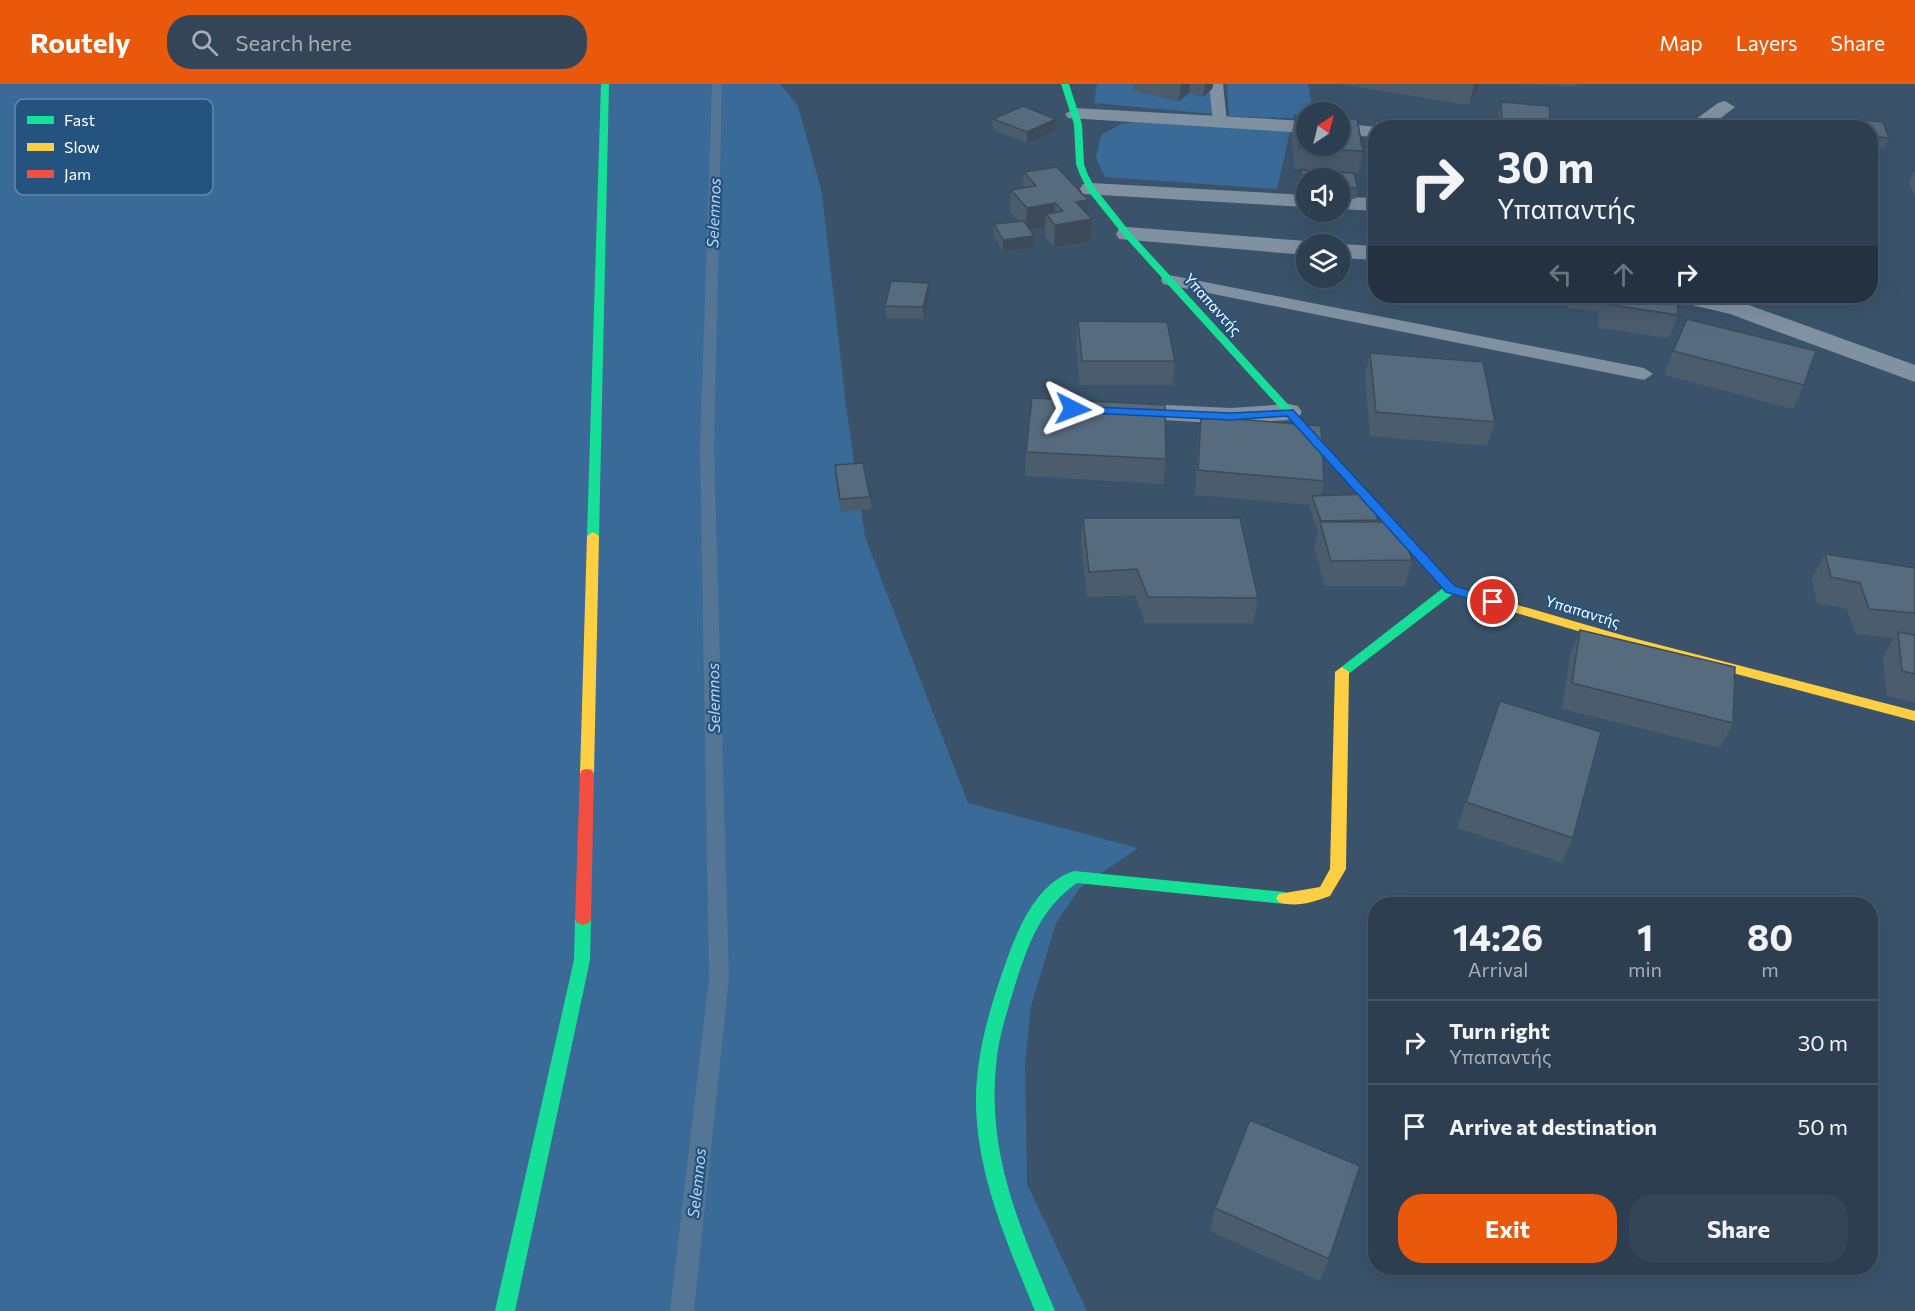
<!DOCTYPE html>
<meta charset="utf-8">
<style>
:root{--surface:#2c3e50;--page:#344557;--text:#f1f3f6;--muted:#a6aeb7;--line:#485767;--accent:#ea580c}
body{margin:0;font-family:Commissioner,sans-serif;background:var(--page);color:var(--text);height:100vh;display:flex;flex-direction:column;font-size:22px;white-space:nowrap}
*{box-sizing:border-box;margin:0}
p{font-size:20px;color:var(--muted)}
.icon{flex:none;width:33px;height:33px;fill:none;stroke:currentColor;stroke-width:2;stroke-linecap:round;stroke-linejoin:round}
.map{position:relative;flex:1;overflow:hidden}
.drawer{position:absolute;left:1368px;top:813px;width:510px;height:378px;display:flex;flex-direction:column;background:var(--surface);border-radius:24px;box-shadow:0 6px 24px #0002,0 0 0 2px var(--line)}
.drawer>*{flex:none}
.top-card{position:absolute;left:1368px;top:36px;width:510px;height:183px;border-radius:24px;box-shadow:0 6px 24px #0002,0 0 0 2px var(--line);background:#2c3e50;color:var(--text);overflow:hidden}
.needle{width:39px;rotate:35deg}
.buttons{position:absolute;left:1296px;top:18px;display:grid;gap:12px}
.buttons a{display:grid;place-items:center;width:54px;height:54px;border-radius:50%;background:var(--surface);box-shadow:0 6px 24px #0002,0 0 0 2px var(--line);font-size:30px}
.pin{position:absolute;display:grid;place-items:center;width:51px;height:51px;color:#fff;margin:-26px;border:3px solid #fff;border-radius:50%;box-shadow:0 2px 6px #0007}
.me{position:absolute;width:66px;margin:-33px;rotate:93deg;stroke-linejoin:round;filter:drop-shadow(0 0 4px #0008)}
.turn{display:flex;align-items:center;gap:21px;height:126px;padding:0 30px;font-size:27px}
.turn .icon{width:78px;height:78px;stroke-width:2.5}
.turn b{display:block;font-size:42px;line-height:51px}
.lanes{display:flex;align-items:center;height:57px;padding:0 30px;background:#0003;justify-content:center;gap:30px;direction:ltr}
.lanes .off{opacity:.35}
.eta{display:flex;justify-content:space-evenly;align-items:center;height:102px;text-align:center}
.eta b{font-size:36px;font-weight:700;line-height:42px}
.cta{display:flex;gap:12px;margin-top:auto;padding:12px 30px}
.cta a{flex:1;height:69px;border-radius:24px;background:var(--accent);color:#fff;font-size:24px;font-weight:700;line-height:69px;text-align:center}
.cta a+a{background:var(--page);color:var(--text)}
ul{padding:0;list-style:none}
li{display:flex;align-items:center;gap:18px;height:84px;padding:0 30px;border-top:2px solid var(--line)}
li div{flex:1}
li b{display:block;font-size:22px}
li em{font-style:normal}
header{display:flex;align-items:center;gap:36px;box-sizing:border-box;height:84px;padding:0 30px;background:var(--accent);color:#fff}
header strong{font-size:28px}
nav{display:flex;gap:33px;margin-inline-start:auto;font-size:21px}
.search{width:420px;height:54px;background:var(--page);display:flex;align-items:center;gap:15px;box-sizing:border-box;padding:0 21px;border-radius:24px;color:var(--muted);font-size:22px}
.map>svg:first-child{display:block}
</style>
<header>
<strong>Routely</strong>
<div class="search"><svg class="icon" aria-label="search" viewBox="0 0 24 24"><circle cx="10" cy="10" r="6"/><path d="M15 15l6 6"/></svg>Search here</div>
<nav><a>Map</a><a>Layers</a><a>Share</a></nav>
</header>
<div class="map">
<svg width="1915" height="1227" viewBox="0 0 1915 1227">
<rect width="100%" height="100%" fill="#3a536b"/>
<path fill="#3a6a97" d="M0 0H780L798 22 822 109 846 322 865 453 968 719 1138 764 1080 804 1056 839 1031 922 1025 980 1027 1100 1087 1227H0Z
M1097 0H1221L1223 31 1094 19Z
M1227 0H1308L1313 28H1306V35L1229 32Z
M1144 37 1290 48 1277 105 1105 93 1096 74 1101 51 1121 40Z"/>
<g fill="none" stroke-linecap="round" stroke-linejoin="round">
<path fill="#557594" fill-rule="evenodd" d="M712 0H722L714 365 729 894 694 1227H670L709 894 700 365Z"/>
<path fill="#8091a1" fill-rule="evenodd" d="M1209 0H1223L1227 38 1225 41 1220 42 1213 38Z
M1169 191 1644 284 1653 290 1644 296 1163 200 1161 196 1163 192Z"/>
<path fill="#8091a1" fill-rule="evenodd" d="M1725 17 1735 23 1708 44H1684L1718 19Z
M1075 24 1306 37V49L1068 34 1065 30Z
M1340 39 1384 44H1376V53L1340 51Z
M1091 99 1306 111V123L1083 110 1080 105 1083 100Z
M1340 113 1376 114V127L1340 125Z
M1127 143 1306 157 1315 160H1306V171L1119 155 1116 150 1119 145Z
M1339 160H1340L1376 162V176L1340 174Z
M1671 212H1711L1746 220 1915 281V298L1730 230 1675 217Z
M1122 319 1231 324 1289 320 1298 322 1302 328 1298 334 1289 336 1231 340 1113 333 1109 327 1113 321Z"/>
<path fill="#16e098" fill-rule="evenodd" d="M601 0H609L599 452 593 456 587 452Z
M1061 0H1069L1082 40 1084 80 1088 91 1095 104 1130 148 1458 506 1347 591 1342 593 1335 588 1443 504 1124 152 1088 107 1080 91 1076 80 1074 40Z
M1074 787 1284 808 1289 810 1292 814 1289 818 1284 820 1077 799C1041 824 1029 858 1016 898 1008 925 998 953 996 982 987 1072 1021 1146 1055 1227H1035C1008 1161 978 1094 976 1022 975 969 992 916 1010 867 1022 836 1040 798 1074 787Z
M583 829 589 831 591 835 590 876 515 1227H495L574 876 575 835 577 831Z"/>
<path fill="#ffcf43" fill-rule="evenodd" d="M593 448 599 452 594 690 592 694H582L580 690 587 452Z
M1452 502 1625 552 1915 627V637L1623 560 1448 509 1446 506 1448 503Z
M1342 583 1349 588 1346 785 1330 812C1314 818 1295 824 1279 818L1276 814 1279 810 1320 803 1330 785 1335 588Z"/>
<path fill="#f24e42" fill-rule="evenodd" d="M587 685 592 686 594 690 591 835 589 839 583 841 577 839 575 835 580 690 582 686Z"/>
</g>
<path fill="#4b5c6c" d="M1133 0H1213L1212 5 1203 13 1189 9 1179 17 1133 7Z
M1343 0H1479L1477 10 1469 21 1343 1Z
M1518 0H1577L1576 3Z
M1501 18 1551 44H1499L1498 28Z
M1295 32 1363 67 1359 89 1295 85 1291 53Z
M993 35H1056V46L1027 59 993 46Z
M1852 35 1883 38 1889 54 1884 65 1870 63V44H1848Z
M1375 37 1442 44H1376V80L1371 58Z
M1301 86 1354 89 1358 104 1355 115 1340 114V94H1306V113L1301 112 1299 98Z
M1915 86V113L1909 98Z
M1024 88 1087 130 1090 157 1054 163 1045 153V143L1030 145 1034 152 1033 164 1003 167 994 152V140L1019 137 1010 128 1011 106 1023 104Z
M929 211 924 235 886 234 885 222Z
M1568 212H1677L1678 231 1669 254 1598 244V228L1568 224Z
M1078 237 1175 277 1173 301H1080L1076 261Z
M1673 267 1804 301 1793 325 1664 291Z
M1370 269 1495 338 1487 362 1370 352 1365 292Z
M1201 332 1324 397 1321 412 1378 436V438L1412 476 1405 502H1325L1314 463 1318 448 1310 425V421L1195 411 1198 356Z
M1026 368 1166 375 1163 400 1025 392Z
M835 381 870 413 871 425 841 428 835 394Z
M1083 434 1258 514 1253 539H1145L1135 511 1087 513 1081 459Z
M1825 470 1915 484V619L1887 612 1883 573 1894 554 1855 550 1847 525 1817 519 1812 495Z
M1580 546 1733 639 1720 664 1562 625 1570 571Z
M1491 642 1573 754 1562 779 1457 744Z
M1215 1124 1329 1175 1320 1197 1210 1147Z"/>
<path fill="#3d4b58" d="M1181 0H1190L1189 9 1179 17Z
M1205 0H1213L1212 5 1203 13Z
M1474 0H1479L1477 10 1469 21Z
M1056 35V46L1027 59V48Z
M1088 116 1087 136 1092 135 1090 157 1054 163 1055 141 1076 118Z
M1055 119 1054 140 1046 130 1045 143 1026 146 1027 124Z
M1034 152 1033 164 1003 167V156Z
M929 199V211L924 235 923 223Z"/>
<path fill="#576b7e" stroke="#3d4b58" stroke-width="1.5" d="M1501 18 1549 22 1551 44 1502 39Z
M1023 22 1056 35 1027 48 993 35Z
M1295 32 1306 33V62H1340V34L1357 35 1363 67 1299 64Z
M1852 35 1883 38 1889 54 1870 52V44H1855Z
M1375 37 1441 40 1442 44H1376Z
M1057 83 1088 116 1076 118 1092 135 1055 141 1046 130 1063 127 1055 119 1027 124 1011 106 1036 102 1024 88Z
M1301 86 1354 89 1358 104 1340 103V94H1306V101H1303Z
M1024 137 1034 152 1003 156 994 140Z
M891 197 929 199 923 223 885 222Z
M1606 212H1677L1678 231 1606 220Z
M1687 235 1816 267 1804 301 1673 267Z
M1078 237 1167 238 1175 277H1082Z
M1370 269 1483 278 1495 338 1376 328Z
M1032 314 1165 321 1166 375 1026 368Z
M1201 332 1321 342 1324 397 1198 386Z
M863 379 870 413 840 415 835 381Z
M1368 410 1378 436 1321 437 1312 412Z
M1083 434H1240L1258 514 1148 513 1137 485 1089 488Z
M1320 438H1399L1412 476 1331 477Z
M1825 470 1915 484V529L1869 525 1860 499 1831 493Z
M1580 546 1735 583 1733 639 1572 599Z
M1898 548 1915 551V590L1902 587Z
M1500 617 1601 648 1573 754 1466 718Z
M1250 1036 1360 1082 1329 1175 1215 1124Z"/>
<path fill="#1a73e8" stroke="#114b97" stroke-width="1.5" d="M1073 322 1230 329 1293 326 1455 502 1498 515 1500 518 1493 522 1446 508 1287 332 1230 336 1070 328V323Z"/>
<g text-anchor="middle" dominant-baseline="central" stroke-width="4.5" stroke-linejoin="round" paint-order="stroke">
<g font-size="15" fill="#fff" stroke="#255380">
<text transform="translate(1213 220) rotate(48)">Υπαπαντής</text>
<text transform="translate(1583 527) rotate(17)">Υπαπαντής</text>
</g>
<g font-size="16" font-style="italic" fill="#b8d4ee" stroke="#255380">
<text transform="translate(713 129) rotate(-88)">Selemnos</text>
<text transform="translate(713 614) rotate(-91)">Selemnos</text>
<text transform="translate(696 1099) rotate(-84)">Selemnos</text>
</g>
</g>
<rect x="15" y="15" width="198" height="96" rx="9" fill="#255380" stroke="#6687a6" stroke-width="1.5"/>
<rect x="27" y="32" width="27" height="8" fill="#16e098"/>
<rect x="27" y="59" width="27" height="8" fill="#ffcf43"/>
<rect x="27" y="86" width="27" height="8" fill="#f24e42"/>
<g font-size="16" fill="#fff">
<text x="64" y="42">Fast</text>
<text x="64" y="69">Slow</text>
<text x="64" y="96">Jam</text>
</g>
</svg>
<div class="buttons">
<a><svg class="needle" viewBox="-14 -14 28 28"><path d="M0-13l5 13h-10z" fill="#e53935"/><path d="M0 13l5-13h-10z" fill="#a6aeb7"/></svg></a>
<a><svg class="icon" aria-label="sound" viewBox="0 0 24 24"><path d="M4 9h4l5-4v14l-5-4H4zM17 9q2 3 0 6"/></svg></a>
<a><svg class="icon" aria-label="layers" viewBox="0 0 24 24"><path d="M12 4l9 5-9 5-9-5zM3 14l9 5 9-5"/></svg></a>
</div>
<div class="pin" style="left:1493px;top:518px;background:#d93025"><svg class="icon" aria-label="arrive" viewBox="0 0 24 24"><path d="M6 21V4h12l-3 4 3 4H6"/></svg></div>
<svg class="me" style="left:1073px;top:325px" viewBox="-20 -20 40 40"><path d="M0-17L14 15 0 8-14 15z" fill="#1a73e8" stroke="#fff" stroke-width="4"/></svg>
<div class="top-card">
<div class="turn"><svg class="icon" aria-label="right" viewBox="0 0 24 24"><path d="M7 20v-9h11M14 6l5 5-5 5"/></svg><div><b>30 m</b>Υπαπαντής</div></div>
<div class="lanes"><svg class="icon off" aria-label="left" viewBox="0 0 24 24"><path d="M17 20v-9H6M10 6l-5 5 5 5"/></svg><svg class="icon off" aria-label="ahead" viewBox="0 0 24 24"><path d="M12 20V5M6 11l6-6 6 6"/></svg><svg class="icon" aria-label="right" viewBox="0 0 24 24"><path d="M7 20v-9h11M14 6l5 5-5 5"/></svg></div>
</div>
<section class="drawer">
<div class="eta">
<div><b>14:26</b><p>Arrival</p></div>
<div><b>1</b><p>min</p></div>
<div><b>80</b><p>m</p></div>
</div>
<ul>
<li><svg class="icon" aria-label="right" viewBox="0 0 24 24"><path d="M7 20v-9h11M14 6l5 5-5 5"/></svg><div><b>Turn right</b><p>Υπαπαντής</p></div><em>30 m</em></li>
<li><svg class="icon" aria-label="arrive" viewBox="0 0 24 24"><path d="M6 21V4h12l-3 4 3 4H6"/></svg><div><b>Arrive at destination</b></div><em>50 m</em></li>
</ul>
<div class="cta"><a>Exit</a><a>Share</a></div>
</section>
</div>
